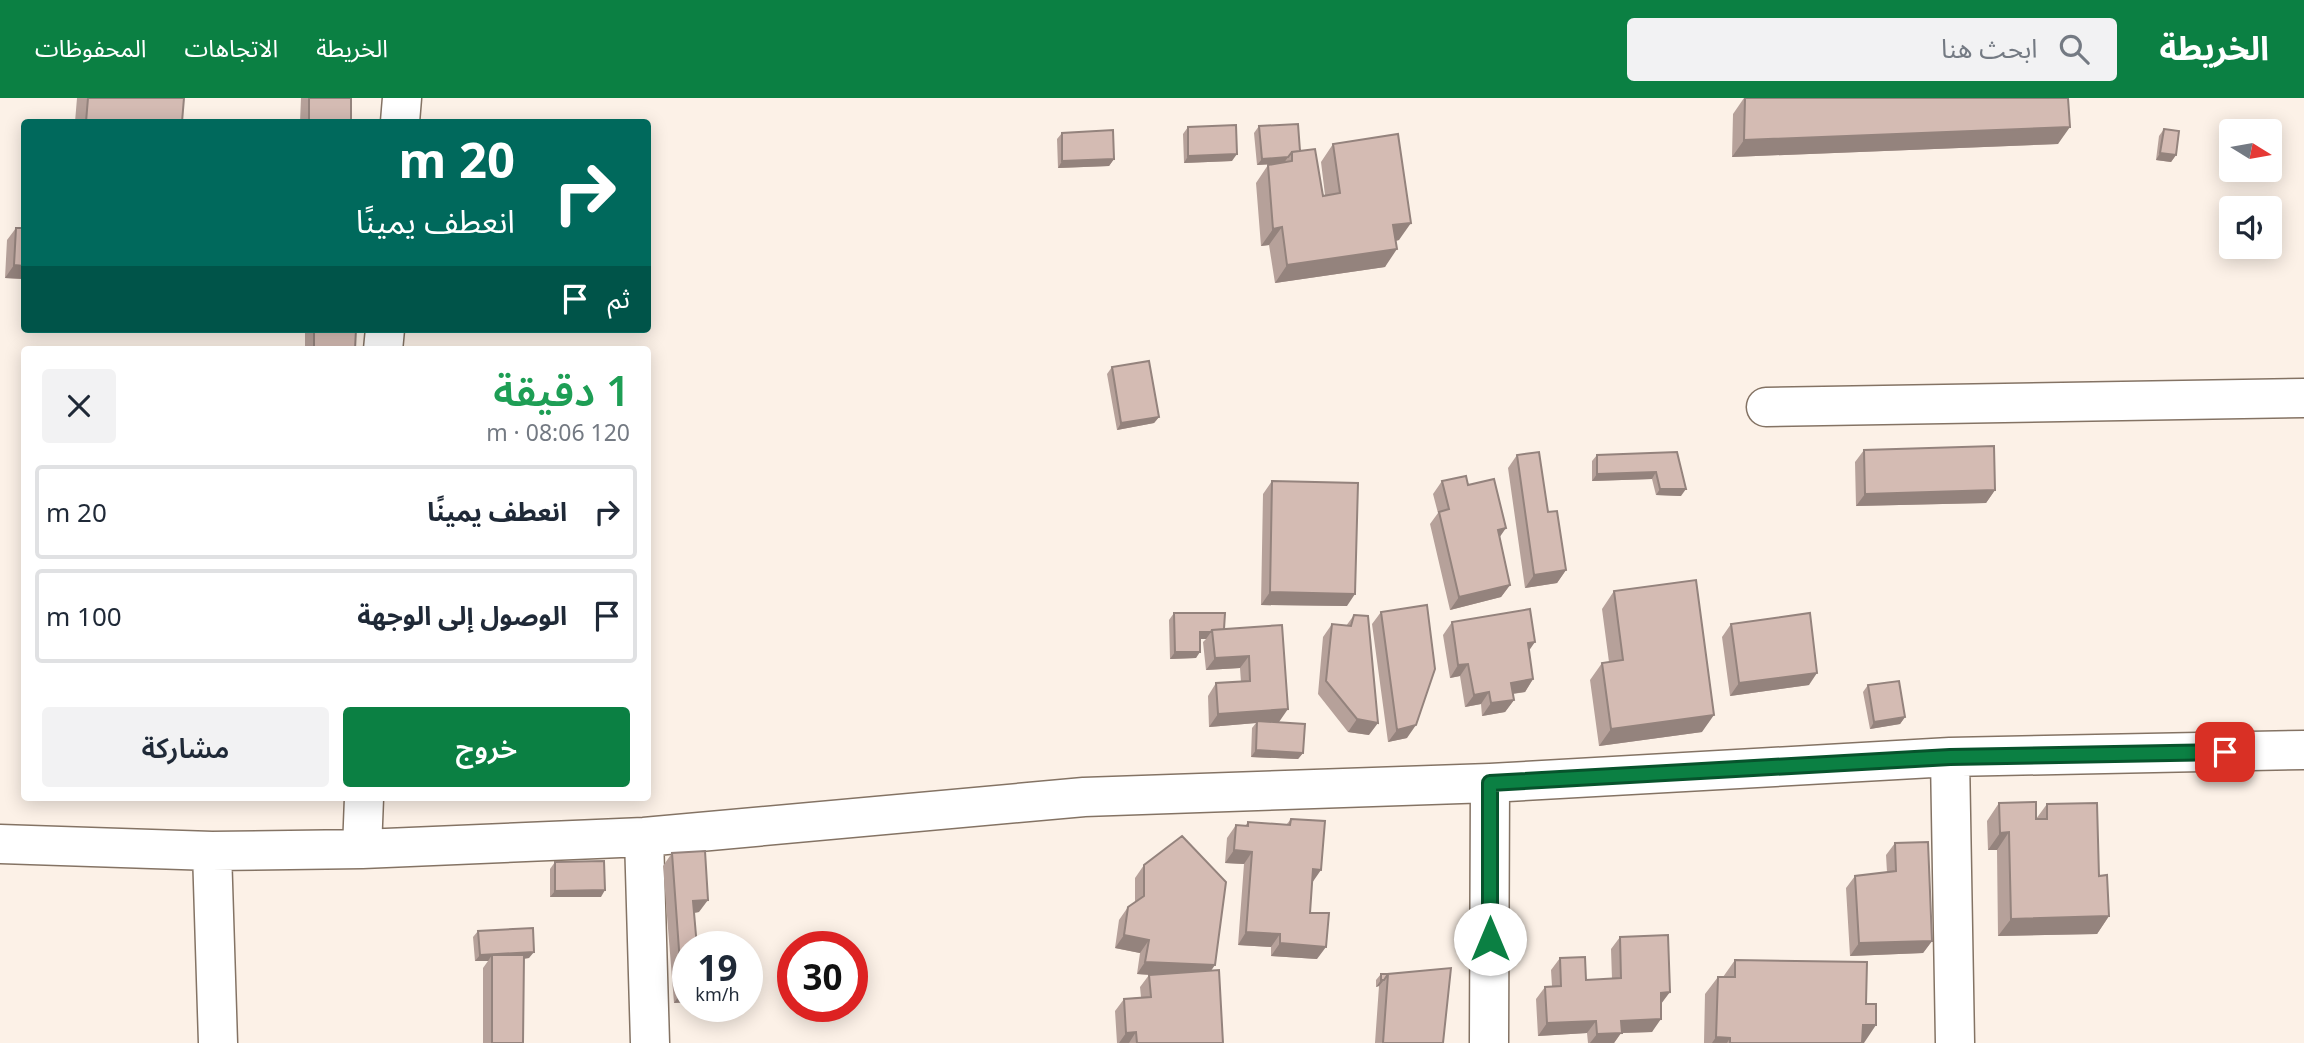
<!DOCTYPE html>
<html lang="ar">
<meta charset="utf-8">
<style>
:root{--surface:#fff;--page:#f2f2f3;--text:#1f2937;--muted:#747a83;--line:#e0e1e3;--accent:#0b8043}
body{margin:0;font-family:"Noto Sans","Noto Sans Arabic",sans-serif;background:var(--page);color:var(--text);direction:rtl;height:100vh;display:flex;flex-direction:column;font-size:26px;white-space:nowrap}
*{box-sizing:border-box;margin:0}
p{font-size:23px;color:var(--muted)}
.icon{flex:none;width:38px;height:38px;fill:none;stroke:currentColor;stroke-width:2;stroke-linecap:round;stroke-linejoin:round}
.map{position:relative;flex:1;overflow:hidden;direction:ltr}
.drawer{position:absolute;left:21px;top:248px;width:630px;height:455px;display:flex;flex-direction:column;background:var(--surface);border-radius:7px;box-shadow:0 4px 18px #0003;direction:rtl}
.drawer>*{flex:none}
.banner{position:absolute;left:21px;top:21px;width:630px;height:214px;border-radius:7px;box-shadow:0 4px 18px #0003;direction:rtl;background:#00695c;color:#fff;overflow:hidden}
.needle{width:46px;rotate:101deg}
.tools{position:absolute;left:2219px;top:21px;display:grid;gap:14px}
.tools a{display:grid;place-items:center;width:63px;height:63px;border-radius:7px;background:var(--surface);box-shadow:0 4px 18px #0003;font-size:35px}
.speed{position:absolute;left:672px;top:833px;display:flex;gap:14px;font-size:35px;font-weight:700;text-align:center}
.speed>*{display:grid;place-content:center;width:91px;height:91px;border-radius:50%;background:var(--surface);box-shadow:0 4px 18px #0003;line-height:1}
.speed small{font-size:18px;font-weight:400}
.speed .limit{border:10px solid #d22;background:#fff;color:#111}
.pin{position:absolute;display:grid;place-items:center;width:60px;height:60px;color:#fff;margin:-30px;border-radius:14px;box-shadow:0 4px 10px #0006}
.me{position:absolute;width:77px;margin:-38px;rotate:0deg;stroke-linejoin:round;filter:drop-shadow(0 0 5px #0008)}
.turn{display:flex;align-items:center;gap:24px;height:147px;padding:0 21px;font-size:32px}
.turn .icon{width:91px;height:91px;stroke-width:2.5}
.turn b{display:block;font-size:49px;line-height:60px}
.then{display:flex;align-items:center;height:66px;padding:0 21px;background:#0003;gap:14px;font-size:26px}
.round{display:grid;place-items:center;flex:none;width:74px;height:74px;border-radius:7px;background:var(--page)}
.head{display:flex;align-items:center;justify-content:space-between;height:119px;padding:0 21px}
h1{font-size:42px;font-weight:600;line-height:52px;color:#1e9e55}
.cta{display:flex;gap:14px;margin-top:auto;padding:14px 21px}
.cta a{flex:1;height:80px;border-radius:7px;background:var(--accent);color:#fff;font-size:28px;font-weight:600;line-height:80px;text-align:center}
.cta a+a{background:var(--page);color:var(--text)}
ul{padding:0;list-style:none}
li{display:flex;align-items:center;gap:21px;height:94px;margin:0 14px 10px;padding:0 7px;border:4px solid var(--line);border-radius:7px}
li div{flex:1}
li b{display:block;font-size:26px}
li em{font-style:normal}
header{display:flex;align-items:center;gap:42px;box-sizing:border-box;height:98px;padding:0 35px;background:var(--accent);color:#fff}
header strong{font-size:33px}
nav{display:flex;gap:38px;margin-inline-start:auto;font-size:24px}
.search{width:490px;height:63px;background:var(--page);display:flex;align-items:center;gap:18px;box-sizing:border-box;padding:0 24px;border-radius:7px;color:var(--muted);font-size:26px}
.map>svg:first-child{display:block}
</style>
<header>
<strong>الخريطة</strong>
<div class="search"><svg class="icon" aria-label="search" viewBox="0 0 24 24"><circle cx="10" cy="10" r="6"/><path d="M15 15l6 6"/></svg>ابحث هنا</div>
<nav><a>الخريطة</a><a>الاتجاهات</a><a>المحفوظات</a></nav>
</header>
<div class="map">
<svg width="2304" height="945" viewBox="0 0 2304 945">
<rect width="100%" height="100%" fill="#fcf1e7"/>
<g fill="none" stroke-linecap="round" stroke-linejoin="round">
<g stroke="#847364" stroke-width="41">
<path id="minor" d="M400 24 402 0
M383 252 385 231
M1766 309 2304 300
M1950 659 1955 945
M644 739 650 945
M0 746 212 753 362 751 644 739 1084 699 1490 685 1950 659 2304 652
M362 751 364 700
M212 753 218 945
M1489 945 1490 685"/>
</g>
<use href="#minor" stroke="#fff" stroke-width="38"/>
</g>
<path fill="#b6a19a" d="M77 0H184L182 24H75Z
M301 0H351V24H300Z
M1744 0H2068L2058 46 1732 59 1733 16Z
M1259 28 1300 53 1323 98 1325 97 1321 64 1333 46 1399 142 1396 143 1385 169 1275 185 1269 147 1261 148 1256 85 1268 67 1275 66 1257 67 1254 35Z
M1188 29 1232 63 1184 65 1183 36Z
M2164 31 2176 57 2171 64 2156 62 2159 38Z
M1062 35 1114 61 1109 68 1058 70 1057 41Z
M16 130H24V181L5 180 7 142Z
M305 231H356L355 252H305Z
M1112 269 1159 319 1154 325 1117 332 1107 276Z
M1864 352 1995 392 1986 405 1856 408 1855 364Z
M1677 354 1681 398 1656 397 1652 381 1592 383V363L1597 357Z
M1517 357 1548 414 1566 472 1557 485 1525 490 1508 370Z
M1272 383 1347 508 1261 507 1263 396Z
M1442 383 1468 387 1499 440 1510 487 1501 499 1450 512 1430 426 1438 415 1433 396Z
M1614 493 1702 634 1599 648 1590 582 1602 565 1609 564 1602 511Z
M1381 514 1407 640 1388 644 1372 526Z
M1174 515 1224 531 1282 527 1279 624H1273L1303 655 1298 661 1251 659 1252 630 1256 625 1209 629 1208 598 1216 585 1241 584 1240 570 1206 572 1203 544 1206 541H1200L1196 560 1170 561 1169 522Z
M1354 517 1369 637 1348 634 1318 596 1323 539 1332 526 1346 528Z
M1452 524 1529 553 1533 581 1525 594 1513 596 1514 602 1505 614 1482 618 1481 606 1465 609 1460 578 1450 580 1443 537Z
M1731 526 1809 587 1730 598 1722 539Z
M1868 587 1905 619 1900 626 1870 631 1863 594Z
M1999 705 2036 721 2047 706 2099 778 2109 818 2097 836 1998 838 1997 752H1988L1987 723Z
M1291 721 1312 784 1310 815 1317 861 1271 858V849L1238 847 1244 766 1225 765 1227 740 1236 727 1245 728 1248 724 1286 727Z
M1895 745 1932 843 1923 855 1850 858 1846 790 1855 778 1887 774 1886 757Z
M672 755 699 814 694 815 688 904 674 905 663 768Z
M555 764 601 799H550V771Z
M1144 767 1211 872 1223 945H1117L1115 913 1124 901 1141 899 1140 889 1149 877 1137 876 1140 855 1115 850 1119 822 1128 809 1135 805V780Z
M478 833 529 860 524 861 523 945H483V870L488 863H475L473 839Z
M1620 839 1661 906 1652 934 1621 935 1614 945H1588L1587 935 1538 938 1536 901 1545 889 1552 888 1551 872 1560 860 1586 882 1612 881 1611 851Z
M1735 862 1864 945H1704L1705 896 1718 879H1723Z
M1381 876H1388L1443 945H1375L1379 888 1376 889V882Z"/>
<path fill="#94837d" d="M2070 29 2058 46 1732 59 1744 42Z
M2160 55 2176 57 2171 64 2156 62Z
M1237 56 1232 63 1184 65 1188 58Z
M1288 59 1284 65 1257 67 1262 61Z
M1114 61 1109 68 1058 70 1062 63Z
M1411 125 1399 142 1381 145 1393 127Z
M1282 129 1269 147 1261 148 1273 131Z
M1397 151 1385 169 1275 185 1287 167Z
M14 167 24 168V181L5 180Z
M1159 319 1154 325 1117 332 1121 325Z
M1656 374 1652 381 1592 383 1597 376Z
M1660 391H1686L1681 398 1656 397Z
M1995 392 1986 405 1856 408 1865 396Z
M1506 430 1497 443 1498 432Z
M1566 472 1557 485 1525 490 1534 477Z
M1510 487 1501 499 1450 512 1459 499Z
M1270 494 1355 496 1347 508 1261 507Z
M1200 534H1211L1206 541H1195Z
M1535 544 1526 557 1528 545Z
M1175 554H1200L1196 560 1170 561Z
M1249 558 1240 570 1206 572 1215 560Z
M1468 566 1460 578 1450 580 1458 567Z
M1817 575 1809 587 1730 598 1739 585Z
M1533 581 1525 594 1502 597 1511 585Z
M1489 594 1481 606 1465 609 1474 597Z
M1514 602 1505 614 1482 618 1491 605Z
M1288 611 1279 624 1257 625V623L1256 625 1209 629 1218 616Z
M1714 617 1702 634 1599 648 1611 631Z
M1905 619 1900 626 1870 631 1874 624Z
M1357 621 1378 625 1369 637 1348 634Z
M1416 627 1407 640 1388 644 1397 632Z
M1256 652 1303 655 1298 661 1251 659Z
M2009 734 1997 752H1988L2000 735Z
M1234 752 1252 754 1244 766 1225 765Z
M1313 771 1321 772 1312 785Z
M605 792 601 799H550L555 793Z
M708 802 699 814 685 816 693 803Z
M2109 818 2097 836 1998 838 2011 821Z
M1246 834 1280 836 1271 849 1238 847Z
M1124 837 1149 842 1140 855 1115 850Z
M1932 843 1923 855 1850 858 1859 845Z
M1280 845 1326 849 1317 861 1271 858Z
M534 854 529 860 492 863V857L488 863H475L480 857Z
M1145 864 1215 867 1206 880 1137 876Z
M1381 882H1384L1379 888 1376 889Z
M688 892V904L674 905 682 893Z
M1670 894 1661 906V895Z
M1661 921 1652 934 1621 935 1614 945H1590L1597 936 1621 923Z
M1596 923 1587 935 1538 938 1547 925Z
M1863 927H1876L1864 945H1850Z
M1136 934 1129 945H1119L1126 935Z
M1716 939 1730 940 1727 945H1712Z"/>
<path fill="#d4bbb3" stroke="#94837d" stroke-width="2" d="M88 0H184L182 24H86Z
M309 0H351V24H309Z
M1745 0H2068L2070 29 1744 42Z
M1298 26 1300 53 1292 54 1288 59 1262 61 1259 28Z
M1236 27 1237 56 1188 58V29Z
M2164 31 2179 33 2176 57 2160 55Z
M1113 32 1114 61 1062 63V35Z
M1398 36 1411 125 1393 127 1397 151 1287 167 1282 129 1273 131 1268 67 1292 63V54L1315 51 1323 98 1340 95 1333 46Z
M16 130H24V168L14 167Z
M314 231H356L355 252H314Z
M1149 263 1159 319 1121 325 1112 269Z
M1994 348 1995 392 1865 396 1864 352Z
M1539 354 1548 414 1557 413 1566 472 1534 477 1517 357Z
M1677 354 1686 391H1660L1656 374 1597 376V357Z
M1466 378 1468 387 1494 381 1506 430 1498 432 1510 487 1459 499 1439 414 1449 411 1442 383Z
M1272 383 1358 385 1355 496 1270 494Z
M1696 482 1714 617 1611 631 1602 565 1623 562 1614 493Z
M1427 507 1435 571 1416 627 1397 632 1381 514Z
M1530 511 1535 544 1528 545 1533 581 1511 585 1514 602 1491 605 1489 594 1474 597 1468 566 1458 567 1452 524Z
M1174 515H1225L1224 531 1212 532 1211 534H1200V554H1175Z
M1810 515 1817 575 1739 585 1731 526Z
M1354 517 1368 518 1378 625 1357 621 1326 583 1332 526 1351 528Z
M1282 527 1288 611 1218 616 1216 585 1250 583 1249 558 1215 560 1212 532Z
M1899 583 1905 619 1874 624 1868 587Z
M1257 623 1305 626 1303 655 1256 652Z
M2036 704V721H2047V706L2097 705 2099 778 2107 777 2109 818 2011 821 2009 734 2000 735 1999 705Z
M1291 721 1325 723 1321 772 1313 771 1310 815H1329L1326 849 1280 845V836L1246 834 1252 754 1234 752 1236 727 1248 728V724L1290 727Z
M1182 738 1226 784 1215 867 1145 864 1149 842 1124 837 1128 809 1144 798V767Z
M1928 744 1932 843 1859 845 1855 778 1896 773 1895 745Z
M705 753 708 802 693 803 697 849H688V892L682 893 672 755Z
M604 763 605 792 555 793V764Z
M533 830 534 854 480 857 478 833Z
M1668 837 1670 894 1661 895V921L1621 923 1622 935 1597 936 1596 923 1547 925 1545 889 1561 888 1560 860 1585 859 1586 882 1621 880 1620 839Z
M492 857H524L523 945H492Z
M1735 862 1867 864 1866 906H1876V927H1863L1862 945H1730V940L1716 939 1718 879H1735Z
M1451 870 1443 945H1383L1388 876Z
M1219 872 1223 945H1137L1136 934 1126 935 1124 901 1151 899 1149 877Z
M1381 876H1388L1384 882H1381Z"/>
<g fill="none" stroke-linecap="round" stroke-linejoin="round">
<g stroke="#07532c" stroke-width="18">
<path id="route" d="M1490 841V685L1950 659 2225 654"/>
</g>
<use href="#route" stroke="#0b8043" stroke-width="12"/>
</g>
</svg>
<div class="tools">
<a><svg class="needle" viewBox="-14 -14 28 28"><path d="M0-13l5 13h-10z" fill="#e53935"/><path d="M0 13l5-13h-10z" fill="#747a83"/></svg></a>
<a><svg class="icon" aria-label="sound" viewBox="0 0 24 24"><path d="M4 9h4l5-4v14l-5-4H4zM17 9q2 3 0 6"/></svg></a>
</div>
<div class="speed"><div>19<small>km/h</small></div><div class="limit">30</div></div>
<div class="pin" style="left:2225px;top:654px;background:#d93025"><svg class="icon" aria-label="arrive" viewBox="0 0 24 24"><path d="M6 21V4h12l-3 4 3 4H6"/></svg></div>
<svg class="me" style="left:1490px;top:841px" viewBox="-20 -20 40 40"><circle r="19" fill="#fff"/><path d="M0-13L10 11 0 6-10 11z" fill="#0b8043"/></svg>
<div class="banner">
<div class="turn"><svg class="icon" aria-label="right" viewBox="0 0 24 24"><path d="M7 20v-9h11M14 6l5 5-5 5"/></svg><div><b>20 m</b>انعطف يمينًا</div></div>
<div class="then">ثم<svg class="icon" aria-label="arrive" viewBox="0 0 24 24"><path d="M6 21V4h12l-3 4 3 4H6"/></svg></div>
</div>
<section class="drawer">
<div class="head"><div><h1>1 دقيقة</h1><p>120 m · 08:06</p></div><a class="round"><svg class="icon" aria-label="close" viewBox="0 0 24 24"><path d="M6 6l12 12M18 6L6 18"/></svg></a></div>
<ul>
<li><svg class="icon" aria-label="right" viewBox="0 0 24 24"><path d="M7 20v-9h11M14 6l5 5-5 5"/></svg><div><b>انعطف يمينًا</b></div><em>20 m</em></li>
<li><svg class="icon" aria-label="arrive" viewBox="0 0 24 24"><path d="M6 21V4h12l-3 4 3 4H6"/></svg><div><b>الوصول إلى الوجهة</b></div><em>100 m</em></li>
</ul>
<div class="cta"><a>خروج</a><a>مشاركة</a></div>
</section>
</div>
